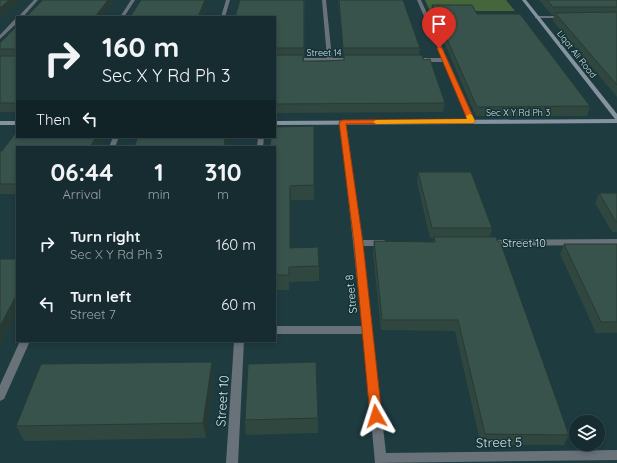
<!DOCTYPE html>
<style>
:root{--surface:#162c30;--page:#23383c;--text:#f1f3f6;--muted:#9ea7ab;--line:#35484c}
body{margin:0;font-family:Quicksand,sans-serif;background:var(--page);color:var(--text);height:100vh;display:flex;flex-direction:column;font-size:15px;white-space:nowrap}
*{box-sizing:border-box;margin:0}
p{font-size:13px;color:var(--muted)}
.icon{flex:none;width:22px;height:22px;fill:none;stroke:currentColor;stroke-width:2;stroke-linecap:round;stroke-linejoin:round}
.map{position:relative;flex:1;overflow:hidden}
.side{position:absolute;left:16px;top:146px;width:260px;height:196px;display:flex;flex-direction:column;background:var(--surface);border-radius:0px;box-shadow:0 2px 6px #0003,0 0 0 1px var(--line)}
.side>*{flex:none}
.top-card{position:absolute;left:16px;top:16px;width:260px;height:122px;border-radius:0px;box-shadow:0 2px 6px #0003,0 0 0 1px var(--line);background:#162c30;color:var(--text);overflow:hidden}
.buttons{position:absolute;left:569px;top:415px;display:grid;gap:8px}
.buttons a{display:grid;place-items:center;width:36px;height:36px;border-radius:50%;background:var(--surface);box-shadow:0 2px 6px #0003,0 0 0 1px var(--line);font-size:20px}
.pin{position:absolute;display:grid;place-items:center;width:34px;height:34px;color:#fff;margin:-41px -17px;border-radius:50% 50% 50% 0;rotate:-45deg;box-shadow:0 0 4px #0007}
.pin .icon{rotate:45deg}
.me{position:absolute;width:44px;margin:-22px;rotate:354deg;stroke-linejoin:round;filter:drop-shadow(0 0 3px #0008)}
.turn{display:flex;align-items:center;gap:14px;height:84px;padding:0 20px;font-size:18px}
.turn .icon{width:52px;height:52px;stroke-width:2.5}
.turn b{display:block;font-size:28px;line-height:34px}
.then{display:flex;align-items:center;height:38px;padding:0 20px;background:#0003;gap:8px;font-size:15px}
.eta{display:flex;justify-content:space-evenly;align-items:center;height:68px;text-align:center}
.eta b{font-size:24px;font-weight:800;line-height:28px}
ul{padding:0;list-style:none}
li{display:flex;align-items:center;gap:12px;height:60px;padding:0 20px}
li div{flex:1}
li b{display:block;font-size:15px}
li em{font-style:normal}
.map>svg:first-child{display:block}
</style>
<div class="map">
<svg width="617" height="463" viewBox="0 0 617 463">
<rect width="100%" height="100%" fill="#1e3b40"/>
<path fill="#45663b" d="M425 0H506L515 11H430Z"/>
<g fill="none" stroke-linecap="round" stroke-linejoin="round">
<path fill="#697279" fill-rule="evenodd" d="M34 0H38L23 17H18Z
M131 0H135L124 17H120Z
M226 0H230L225 17H221Z
M322 0H326L332 58H354L356 59V61L275 62V58H327Z
M417 0H421L475 121 474 122H470L469 121 443 62H419L416 60 419 58H442Z
M537 16H564L566 17 564 18H535V16Z
M15 19H17V23L0 39V35Z
M343 120 346 122 362 240H384L388 243 384 246H362L386 453 617 450V460L375 463 363 334H275V326H362L340 122Z
M113 137H119L115 147H109Z
M258 137H264L263 147H257Z
M617 239V245L490 246 486 243 490 240Z
M20 341H30L4 399 0 401V385Z
M234 341H244L238 463H226Z"/>
<path fill="#84939f" fill-rule="evenodd" d="M522 0H526L617 114V123L275 125V121L615 119Z
M0 121H17V125H0Z"/>
</g>
<path fill="#304740" d="M305 0 304 61 344 60 338 0H403L420 48 419 55 424 60 445 103 443 112 275 113V17Z
M539 0H617V97L553 21 554 15 551 14Z
M432 5 477 14 590 106 587 116H476L431 12Z
M17 26V112H0V43Z
M314 126V200H291L290 248 319 266V281L289 282V290H275V147Z
M17 131V137H103L98 147H17V194H0V151H2Z
M418 172 492 228 490 237 569 435 564 445H481L455 331 381 330 373 252 374 241 433 242 434 238H430L417 182Z
M599 193H617V232H612L595 203Z
M564 244H617V333H596L560 254Z
M212 362 214 377 206 438 24 441 16 426Z
M318 418V433L246 435 245 420Z"/>
<path fill="#273a34" d="M9 0H20L0 18V8Z
M108 0H115L103 17H95Z
M205 0H208L202 17H198Z
M96 137H103L98 147H90Z
M225 137H228V142L227 147H224Z
M290 186 291 200 290 262Z
M17 294V313L0 347V326Z
M212 362 214 377 206 438 203 423Z"/>
<path fill="#38534b" stroke="#273a34" d="M0 0H9L0 8Z
M43 0H108L95 17H26Z
M141 0H205L198 17H130Z
M240 0H304V48H275V17H235Z
M339 0H403L420 48H343Z
M547 0H617V7H553Z
M432 5H472L477 14H520L590 106 477 107Z
M617 12V85L555 13Z
M17 26V103H0V56H15L16 51 14 49H0V43Z
M275 55H303V61H325L344 60V55H422L424 60 430 59 445 103 275 104Z
M314 126V185L290 186V248L318 247 319 266 289 267V275H275V147H270L271 137H275V127Z
M17 131V137H96L90 147H17V184H0V151H2Z
M138 137H225L224 147H134Z
M418 172H471L492 228H432Z
M599 193H617V222H616Z
M434 237H496L497 241H500L569 435 485 434 458 320H382L374 241 435 242Z
M564 244H617V322H601Z
M0 259H17V294L0 326Z
M212 362 203 423 16 426 41 364Z
M316 362 318 418 245 420 248 364Z"/>
<path fill="#ea580c" stroke="#983908" d="M439 46 442 48 475 121 474 123 346 124 363 243 382 416 381 419 376 421 372 419 370 416 354 243 339 122 343 120 467 119 437 48Z"/>
<path fill="#f59e0b" d="M470 114 472 115 475 121 474 123 376 124 373 122 376 120 467 119 466 116Z"/>
<g text-anchor="middle" dominant-baseline="central" stroke-width="3" stroke-linejoin="round" paint-order="stroke">
<g font-size="9" fill="#d1e2e4" stroke="#143135">
<text x="324" y="52">Street 14</text>
<text transform="translate(577 54) rotate(52)">Liqat Ali Road</text>
<text x="518" y="112">Sec X Y Rd Ph 3</text>
</g>
<g font-size="11" fill="#d1e2e4" stroke="#143135">
<text x="524" y="243">Street 10</text>
<text transform="translate(351 294) rotate(-96)">Street 8</text>
</g>
<g font-size="13" fill="#d1e2e4" stroke="#143135">
<text transform="translate(222 401) rotate(-86)">Street 10</text>
<text transform="translate(499 442) rotate(-1)">Street 5</text>
</g>
</g>
</svg>
<div class="buttons">
<a><svg class="icon" aria-label="layers" viewBox="0 0 24 24"><path d="M12 4l9 5-9 5-9-5zM3 14l9 5 9-5"/></svg></a>
</div>
<div class="pin" style="left:439px;top:48px;background:#d93025"><svg class="icon" aria-label="arrive" viewBox="0 0 24 24"><path d="M6 21V4h12l-3 4 3 4H6"/></svg></div>
<svg class="me" style="left:376px;top:416px" viewBox="-20 -20 40 40"><path d="M0-17L14 15 0 8-14 15z" fill="#ea580c" stroke="#fff" stroke-width="4"/></svg>
<div class="top-card">
<div class="turn"><svg class="icon" aria-label="right" viewBox="0 0 24 24"><path d="M7 20v-9h11M14 6l5 5-5 5"/></svg><div><b>160 m</b>Sec X Y Rd Ph 3</div></div>
<div class="then">Then<svg class="icon" aria-label="left" viewBox="0 0 24 24"><path d="M17 20v-9H6M10 6l-5 5 5 5"/></svg></div>
</div>
<section class="side">
<div class="eta">
<div><b>06:44</b><p>Arrival</p></div>
<div><b>1</b><p>min</p></div>
<div><b>310</b><p>m</p></div>
</div>
<ul>
<li><svg class="icon" aria-label="right" viewBox="0 0 24 24"><path d="M7 20v-9h11M14 6l5 5-5 5"/></svg><div><b>Turn right</b><p>Sec X Y Rd Ph 3</p></div><em>160 m</em></li>
<li><svg class="icon" aria-label="left" viewBox="0 0 24 24"><path d="M17 20v-9H6M10 6l-5 5 5 5"/></svg><div><b>Turn left</b><p>Street 7</p></div><em>60 m</em></li>
</ul>
</section>
</div>
